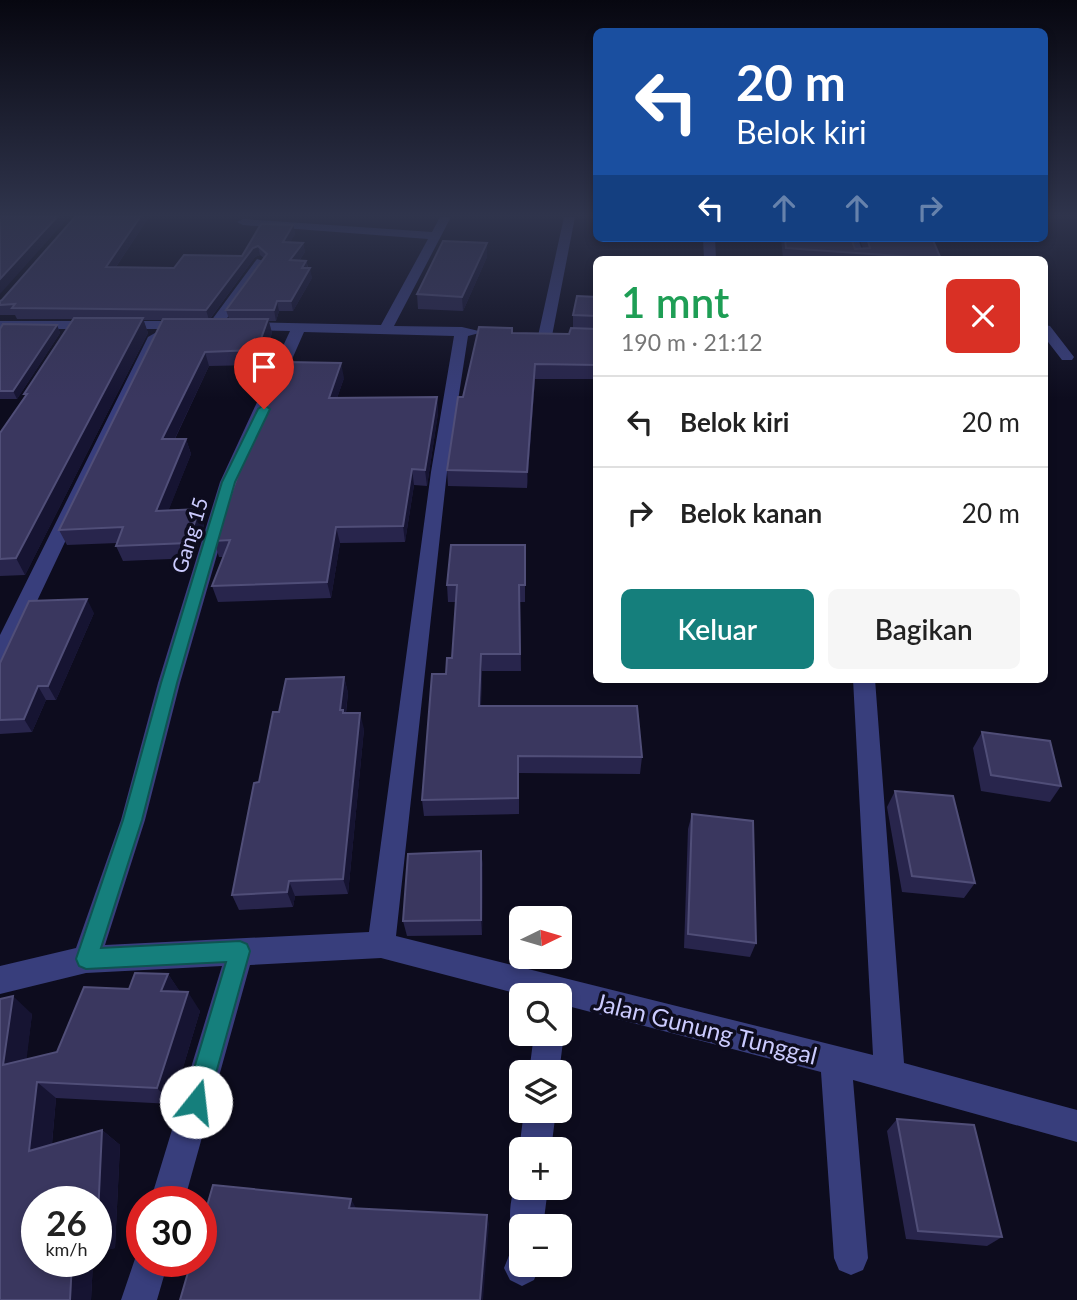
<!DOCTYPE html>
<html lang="id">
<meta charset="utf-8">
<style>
:root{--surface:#fff;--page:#f6f6f6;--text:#222;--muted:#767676;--line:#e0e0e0;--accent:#157f7c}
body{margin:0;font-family:Lato,sans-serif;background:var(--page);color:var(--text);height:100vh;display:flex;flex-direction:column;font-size:26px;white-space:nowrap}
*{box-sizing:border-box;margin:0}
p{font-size:23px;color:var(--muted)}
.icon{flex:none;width:38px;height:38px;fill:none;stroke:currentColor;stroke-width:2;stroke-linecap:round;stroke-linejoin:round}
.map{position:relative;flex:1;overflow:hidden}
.drawer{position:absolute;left:593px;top:256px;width:455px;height:427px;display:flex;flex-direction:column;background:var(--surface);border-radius:10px;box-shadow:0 4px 10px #0003}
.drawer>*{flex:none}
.hud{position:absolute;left:593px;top:28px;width:455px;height:214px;border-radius:10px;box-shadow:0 4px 10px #0003;background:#1a4fa0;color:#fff;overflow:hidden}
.needle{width:46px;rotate:85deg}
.controls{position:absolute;left:509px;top:906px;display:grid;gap:14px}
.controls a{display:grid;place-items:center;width:63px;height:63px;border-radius:10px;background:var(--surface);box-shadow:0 4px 10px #0003;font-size:35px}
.speed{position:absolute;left:21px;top:1186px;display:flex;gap:14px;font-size:35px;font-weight:700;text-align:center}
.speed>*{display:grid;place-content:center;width:91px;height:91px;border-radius:50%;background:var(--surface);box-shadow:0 4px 10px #0003;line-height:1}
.speed small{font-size:18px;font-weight:400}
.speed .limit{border:10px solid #d22;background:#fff;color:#111}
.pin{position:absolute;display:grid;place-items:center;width:60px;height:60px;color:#fff;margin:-72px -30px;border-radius:50% 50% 50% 0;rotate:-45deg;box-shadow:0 0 7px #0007}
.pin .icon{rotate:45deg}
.me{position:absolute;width:77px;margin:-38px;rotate:16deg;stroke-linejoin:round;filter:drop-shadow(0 0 5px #0008)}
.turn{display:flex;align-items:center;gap:24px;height:147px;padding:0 28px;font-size:32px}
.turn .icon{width:91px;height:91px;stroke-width:2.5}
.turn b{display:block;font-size:49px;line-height:60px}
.lanes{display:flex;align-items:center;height:66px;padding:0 28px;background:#0003;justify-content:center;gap:35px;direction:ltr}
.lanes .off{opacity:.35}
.round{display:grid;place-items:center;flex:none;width:74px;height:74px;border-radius:10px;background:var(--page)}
.head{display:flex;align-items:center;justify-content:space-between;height:119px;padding:0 28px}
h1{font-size:42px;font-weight:600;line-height:52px;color:#1e9e55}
.action{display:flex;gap:14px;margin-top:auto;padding:14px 28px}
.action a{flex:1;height:80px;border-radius:10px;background:var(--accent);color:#fff;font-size:28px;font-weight:600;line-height:80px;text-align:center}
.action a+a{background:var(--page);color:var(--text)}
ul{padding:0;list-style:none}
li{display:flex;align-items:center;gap:21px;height:91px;padding:0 28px;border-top:2px solid var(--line)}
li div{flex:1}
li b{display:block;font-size:26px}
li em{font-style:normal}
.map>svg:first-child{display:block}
</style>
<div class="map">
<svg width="1077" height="1300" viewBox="0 0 1077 1300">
<rect width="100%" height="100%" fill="#0d0c1e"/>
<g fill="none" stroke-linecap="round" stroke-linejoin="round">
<path fill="#383e7c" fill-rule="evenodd" d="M440 217H451L394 326 462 327 483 332 468 336 447 472 396 936 873 1055 853 679H875L904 1063 1077 1110V1142L853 1080 868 1258 863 1270 851 1275 839 1270 834 1258 821 1072 560 1004V996H526L381 958 250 965 184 1202H150L222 966 86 973 0 994V966L76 948 121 820 158 683 220 482 290 331 242 330 235 326 242 322 381 325 428 239 243 225 237 222 243 219 432 232ZM304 332 454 336 431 472 369 932 105 945 145 820 180 683 238 482Z
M564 217H575L552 336 545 340 538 336Z
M703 238H715L716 259H704Z
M846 238H858L865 259H853Z
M257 259 267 262 220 328H210L208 325Z
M0 321H189L196 325 189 329H0Z
M1045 325 1050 326 1074 357 1072 360H1062L1045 338Z
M155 333 162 337 11 656 7 661 0 664V635L148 337Z
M560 1025 564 1034 559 1073H529L534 1034H560Z
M524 1111H556L551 1150H522V1157L519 1150Z
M522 1175V1188H548L543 1227H522V1242L514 1239C507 1222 509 1190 522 1175Z
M142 1248V1262H168L157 1300H121L138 1250Z
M522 1248V1265H540L534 1280 522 1286 510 1280 504 1268 510 1253Z"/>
</g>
<path fill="#28254c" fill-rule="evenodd" d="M75 217H149L116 267 174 268 242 256 293 225 295 234 290 242 303 243 305 252 299 261H306L312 278 293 311H279L276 321H269L272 333 261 365 209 366 175 439H186L191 454 168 511 199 509 204 525 194 558 123 561 116 546 117 543 67 545 59 530 163 320H143L148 333 25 575 0 576V433L25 396 24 394 73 319H17L15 315H0V301L2 300ZM260 255 264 258 226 310 229 319H210L255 257Z
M596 217H597V233H595Z
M779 238H851L855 249 863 248 859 238H932L941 259H783L781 238Z
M487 243V257L463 311 418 309 417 294Z
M597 297V379H535L527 488 448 486 447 470 463 397 569 334 573 328V315Z
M57 325 60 333 17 399H0V329Z
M344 378 337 398 437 397 438 413 427 486 414 485 405 542 340 543 331 598 218 602 212 586 224 557H219L214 541Z
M525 545V602H520L521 671H482L481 706 642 757 640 774 519 773V814L424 816 422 800 446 674 452 658 456 602H448L447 585Z
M94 613 56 700H46L32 732 0 734V663Z
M344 677 348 693 346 713 364 729 348 894 295 896 293 907 239 910 232 895 259 782 279 712Z
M982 732 1061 786 1050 802 981 791 973 748Z
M895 791 975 883 964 898 902 892 887 807Z
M692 814 756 943 750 957 684 948 688 829Z
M481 851 483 867 482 935 407 936 403 921Z
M168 974 180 992 200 1011 172 1104 56 1098 52 1144 102 1130 120 1145 115 1248 37 1262H93L91 1300H0V999L32 1014 26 1059 57 1052 129 989Z
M897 1119 1002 1237 987 1246 906 1239 887 1131Z"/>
<path fill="#161432" d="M57 217H69L0 294V279Z
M140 217H149L109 277 106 267Z
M293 225 295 234 285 251 283 242Z
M303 243 305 252 292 270 290 260Z
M487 243V257L463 311 462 297Z
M258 246 260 255 255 257 209 320 206 310 253 248Z
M306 261 308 271 310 268 312 278 293 311 291 301 302 268Z
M277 301 279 311 276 321 274 310Z
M143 318 148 333 25 575 16 558Z
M268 319 272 333 261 365 257 350Z
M57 325 60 333 17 399 13 391Z
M205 352 209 366 167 455 162 439Z
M341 363 344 378 332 413 329 398Z
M535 364V379L527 488V472Z
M437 397 438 413 427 486 425 470Z
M186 439 191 454 162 527 156 511Z
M412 469 414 485 405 542 403 526Z
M199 509 204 525 194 558 188 543Z
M336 527 340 543 331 598 327 582Z
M87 599 94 613 56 700 48 686Z
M481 654 482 671 480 723 479 706Z
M344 677 348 693 345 717 340 710Z
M38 686 46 700 32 732 24 719Z
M360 713 364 729 348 894 343 879Z
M481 851 483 867 482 935 481 920Z
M289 881 295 896 293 907 287 892Z
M168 974 181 993 161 991Z
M188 992 200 1011 172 1104 157 1088Z
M13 996 32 1014 24 1081 3 1065Z
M37 1082 56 1098 50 1165 29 1151Z
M102 1130 120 1145 115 1248 96 1253Z
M351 1199 356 1208H349Z
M487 1215 489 1224 483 1300H480Z
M72 1262H93L91 1300H70Z"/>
<path fill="#3a375f" stroke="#504e78" stroke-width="2" d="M0 217H57L0 279Z
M75 217H140L106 267 174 268 184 255 242 256 261 224 293 225 283 242 303 243 290 260 306 261 302 268H310L291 301H277L274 310H226L267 254 258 246 253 248 206 310 12 308 15 304 0 305V301L2 300Z
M785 238H851L855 249 870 248 867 238H932L941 259 786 248Z
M443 241 487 243 462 297 417 294Z
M577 296 597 297V316L573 315Z
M74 318H143L16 558 0 559V433L27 394H24Z
M163 319H268L257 350 205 352 162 439H186L156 511 199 509 188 543 116 546 123 527 59 530Z
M3 324 57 325 13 391H0V329Z
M479 327 512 328V333L569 334 571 328 597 329V365L535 364 527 472 447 470 458 397H463Z
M287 362 341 363 329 398 437 397 425 470 412 469 403 526 336 527 327 582 212 586 230 540 214 541 246 453Z
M451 545H525V585H519L520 654H481L479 706H637L642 757 518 756V798L422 800 432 674H446L447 658H452L457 585H447Z
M87 599 48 686H38L24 719 0 720V663L29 601Z
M344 677 340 710H343V713H360L343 879 289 881 287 892 232 895 254 783 259 782 273 712H279L286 679Z
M982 732 1050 741 1061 786 991 775Z
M895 791 953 796 975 883 912 876Z
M692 814 753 821 756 943 688 934Z
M481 851V920L403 921 408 854Z
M135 973 168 974 161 991 188 992 157 1088 37 1082 29 1151 102 1130 97 1236 96 1202H37V1262H72L70 1300H0V999L13 996 3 1065 57 1052 84 987 129 989Z
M897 1119 974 1125 1002 1237 918 1231Z
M213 1185 351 1199 349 1208 487 1215 480 1300H180L191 1262H201V1227Z"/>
<linearGradient id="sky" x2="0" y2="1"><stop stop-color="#070710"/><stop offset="0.54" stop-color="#2f344c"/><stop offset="1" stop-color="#2f344c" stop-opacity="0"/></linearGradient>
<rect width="1077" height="399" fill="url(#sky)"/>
<path fill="#157f7c" stroke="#0e5351" stroke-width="2" d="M264 405 270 409 235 482 177 683 142 820 101 948 240 941 247 944 250 951 208 1102 205 1110 196 1114 188 1110 184 1102 226 962 86 969 79 966 76 959 123 820 161 683 222 482 258 409Z"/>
<g text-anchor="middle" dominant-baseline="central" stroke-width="7" stroke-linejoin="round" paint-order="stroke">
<g font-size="21" fill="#cbcbfe" stroke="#0d0c1e">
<text transform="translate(189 535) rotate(-73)">Gang 15</text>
</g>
<g font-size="24" fill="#cbcbfe" stroke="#0d0c1e">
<text transform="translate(706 1028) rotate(14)">Jalan Gunung Tunggal</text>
</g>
</g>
</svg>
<div class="controls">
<a><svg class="needle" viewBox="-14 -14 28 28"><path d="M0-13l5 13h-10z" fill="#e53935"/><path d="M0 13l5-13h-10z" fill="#767676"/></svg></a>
<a><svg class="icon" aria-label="search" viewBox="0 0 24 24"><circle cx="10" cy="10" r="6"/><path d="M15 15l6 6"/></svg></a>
<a><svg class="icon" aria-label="layers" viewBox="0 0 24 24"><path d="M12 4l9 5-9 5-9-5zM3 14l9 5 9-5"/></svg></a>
<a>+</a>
<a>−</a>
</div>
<div class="speed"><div>26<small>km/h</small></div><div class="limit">30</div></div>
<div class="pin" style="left:264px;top:409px;background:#d93025"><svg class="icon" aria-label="arrive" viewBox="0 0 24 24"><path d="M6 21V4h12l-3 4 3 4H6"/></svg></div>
<svg class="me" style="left:196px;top:1102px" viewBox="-20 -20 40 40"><circle r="19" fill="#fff"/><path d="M0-13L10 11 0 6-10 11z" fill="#157f7c"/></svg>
<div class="hud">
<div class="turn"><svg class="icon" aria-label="left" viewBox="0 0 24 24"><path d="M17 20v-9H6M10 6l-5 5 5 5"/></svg><div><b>20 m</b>Belok kiri</div></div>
<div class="lanes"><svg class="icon" aria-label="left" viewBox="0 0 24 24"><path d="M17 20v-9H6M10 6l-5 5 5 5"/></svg><svg class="icon off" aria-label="ahead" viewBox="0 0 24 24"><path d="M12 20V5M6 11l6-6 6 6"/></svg><svg class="icon off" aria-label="ahead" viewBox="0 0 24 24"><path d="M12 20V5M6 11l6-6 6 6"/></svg><svg class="icon off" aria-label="right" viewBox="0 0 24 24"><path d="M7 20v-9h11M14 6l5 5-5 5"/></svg></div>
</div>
<section class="drawer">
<div class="head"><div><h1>1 mnt</h1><p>190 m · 21:12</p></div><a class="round" style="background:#d93025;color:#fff"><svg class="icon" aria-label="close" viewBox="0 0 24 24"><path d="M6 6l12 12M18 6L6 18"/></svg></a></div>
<ul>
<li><svg class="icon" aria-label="left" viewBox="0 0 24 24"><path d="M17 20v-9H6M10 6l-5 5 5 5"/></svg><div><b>Belok kiri</b></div><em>20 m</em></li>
<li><svg class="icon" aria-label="right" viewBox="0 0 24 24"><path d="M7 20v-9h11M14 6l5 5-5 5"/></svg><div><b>Belok kanan</b></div><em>20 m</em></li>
</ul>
<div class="action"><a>Keluar</a><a>Bagikan</a></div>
</section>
</div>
